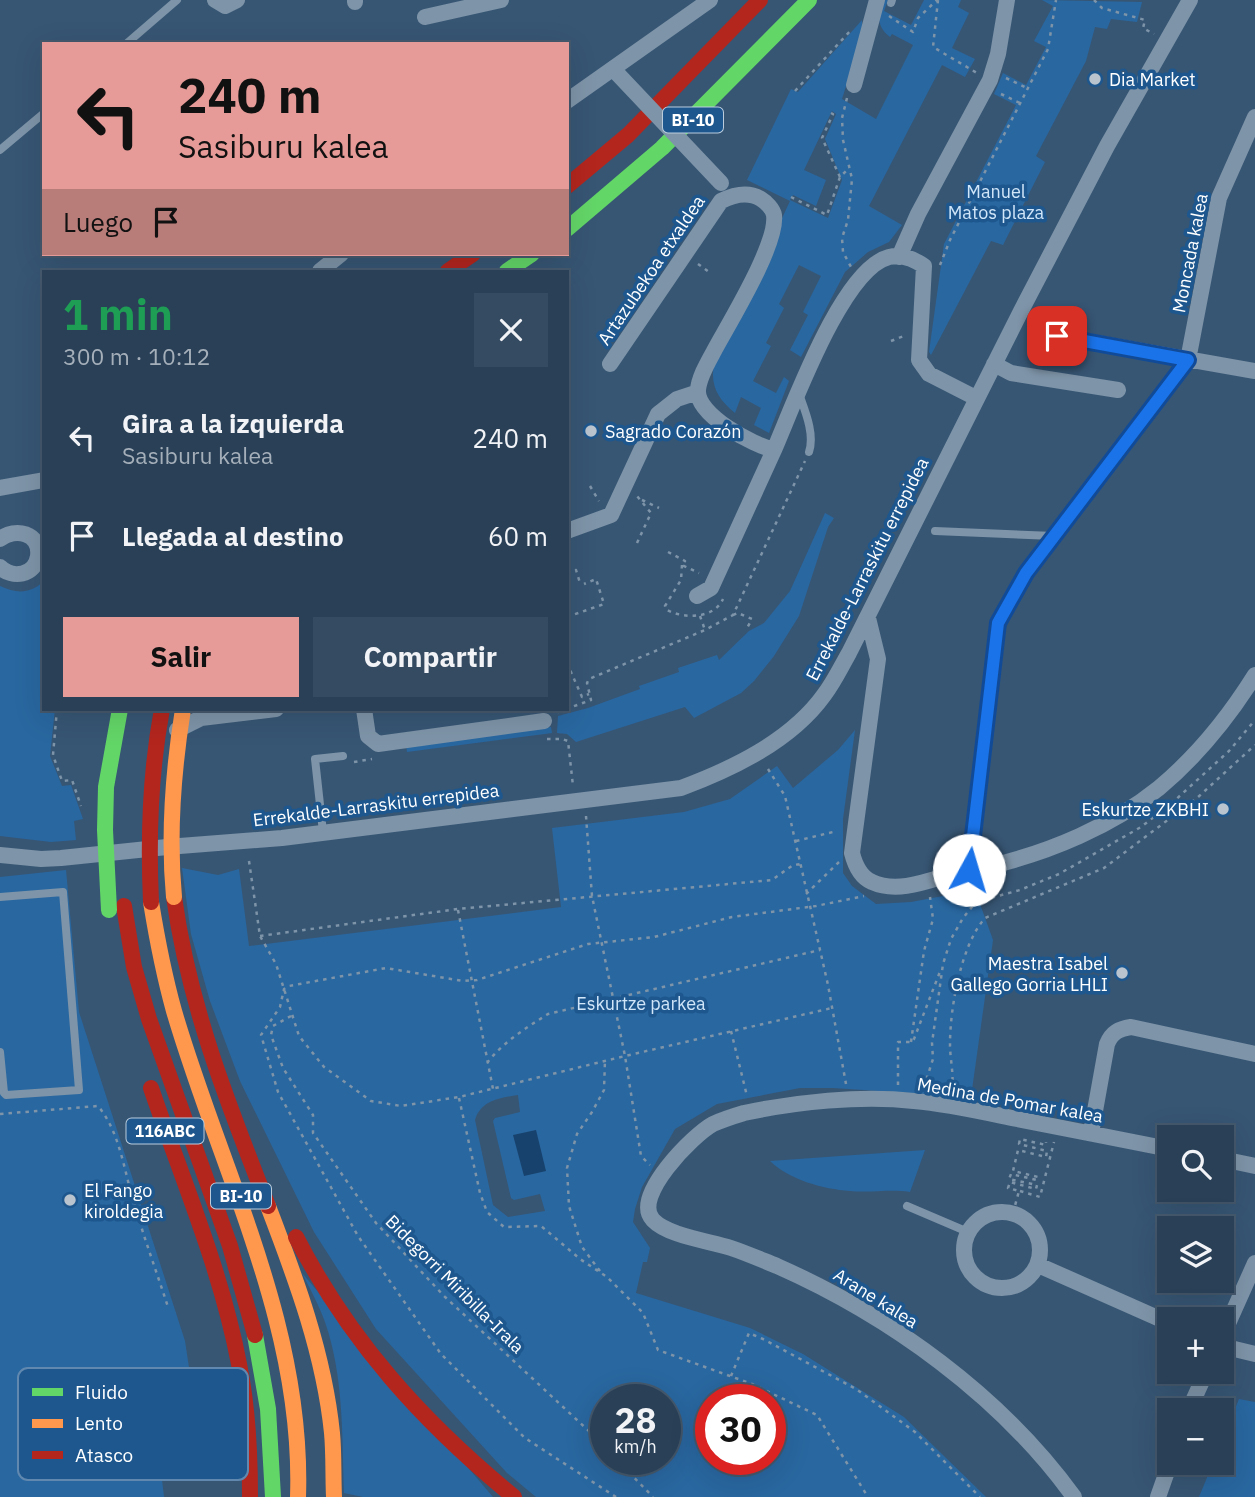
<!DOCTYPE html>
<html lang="es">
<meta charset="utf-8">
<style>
:root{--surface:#294057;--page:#354b61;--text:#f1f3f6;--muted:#a5afba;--line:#45596d;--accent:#e69b98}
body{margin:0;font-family:"IBM Plex Sans",sans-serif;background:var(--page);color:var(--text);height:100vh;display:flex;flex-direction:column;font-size:26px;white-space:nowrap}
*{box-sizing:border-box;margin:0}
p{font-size:23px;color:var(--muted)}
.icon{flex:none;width:38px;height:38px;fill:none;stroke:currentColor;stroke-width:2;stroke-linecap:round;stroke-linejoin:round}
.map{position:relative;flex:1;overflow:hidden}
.details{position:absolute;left:42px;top:270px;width:527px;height:441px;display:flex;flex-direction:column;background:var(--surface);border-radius:0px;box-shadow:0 7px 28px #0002,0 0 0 2px var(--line)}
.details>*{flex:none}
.top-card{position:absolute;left:42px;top:42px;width:527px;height:214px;border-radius:0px;box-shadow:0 7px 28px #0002,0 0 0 2px var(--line);background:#e69b98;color:#111;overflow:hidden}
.controls{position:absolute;left:1157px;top:1125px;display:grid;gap:14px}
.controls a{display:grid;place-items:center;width:77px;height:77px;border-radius:0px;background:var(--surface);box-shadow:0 7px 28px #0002,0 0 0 2px var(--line);font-size:35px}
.speed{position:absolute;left:590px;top:1384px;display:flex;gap:14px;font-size:35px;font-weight:700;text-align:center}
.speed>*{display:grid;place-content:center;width:91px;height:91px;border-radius:50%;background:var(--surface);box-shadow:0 7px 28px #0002,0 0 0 2px var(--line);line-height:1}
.speed small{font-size:18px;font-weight:400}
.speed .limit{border:10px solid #d22;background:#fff;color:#111}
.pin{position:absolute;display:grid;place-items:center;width:60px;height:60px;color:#fff;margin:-30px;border-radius:14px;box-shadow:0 4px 10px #0006}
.me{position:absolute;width:77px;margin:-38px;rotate:6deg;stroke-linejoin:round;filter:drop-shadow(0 0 5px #0008)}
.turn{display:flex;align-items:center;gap:24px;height:147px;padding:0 21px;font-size:32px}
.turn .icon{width:91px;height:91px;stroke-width:2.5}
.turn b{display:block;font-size:49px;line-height:60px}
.then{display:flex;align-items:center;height:66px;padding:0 21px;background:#0003;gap:14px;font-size:26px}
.round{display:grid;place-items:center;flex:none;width:74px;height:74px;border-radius:0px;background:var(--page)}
.head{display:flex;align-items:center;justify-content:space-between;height:119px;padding:0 21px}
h1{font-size:42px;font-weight:800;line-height:52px;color:#1e9e55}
.action{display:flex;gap:14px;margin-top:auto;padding:14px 21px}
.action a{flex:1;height:80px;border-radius:0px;background:var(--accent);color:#111;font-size:28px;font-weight:800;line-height:80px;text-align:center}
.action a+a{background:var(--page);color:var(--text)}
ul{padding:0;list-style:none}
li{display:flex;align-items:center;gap:21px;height:98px;padding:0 21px}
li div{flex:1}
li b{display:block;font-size:26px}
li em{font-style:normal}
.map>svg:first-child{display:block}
</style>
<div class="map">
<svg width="1255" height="1497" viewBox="0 0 1255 1497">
<rect width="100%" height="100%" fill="#375674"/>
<path fill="#2967a0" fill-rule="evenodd" d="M882 0H888L884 11 911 25 924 0H961L958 7 969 13 952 48 975 59 965 77 942 65 869 206 902 225 889 242 868 252 845 272 801 357 790 350 808 315 803 312 821 276 799 265 779 304 784 308 766 343 771 346 753 381 776 393 784 377 789 381 769 433 754 425 761 408 741 397 735 413C718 399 710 386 714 364L790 201 747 180 791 89 798 92 862 20V35L842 99 876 119 913 45 892 34 890 37C876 26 878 15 882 0ZM832 111 836 114 825 139 842 180 828 218 790 200 793 195 816 206 826 180 804 170Z
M1042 0 1142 2 1137 22 1111 19 1107 29 1095 27 1086 61 1036 156 1045 162 1003 245 991 241 931 355 929 352 944 244 1016 105 994 94 1003 73 1026 85 1046 47 1034 41 1053 6Z
M825 513 834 518 828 527 799 616 774 656 754 681 741 693 694 718 685 707 576 742 567 734 557 733 558 716 588 708 640 689 639 686 679 672 678 668 717 655 719 660 749 631 764 623 790 591Z
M44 581V709H55L50 756 62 786 71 785 83 819 74 821 76 840 51 842 0 836V586C17 594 30 594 44 581Z
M551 727 552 733 407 752 406 744Z
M855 730 843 819V873L852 886 876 904 911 902 975 890 993 940 971 1097 833 1088H800L717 1104 675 1129 642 1187 635 1209 633 1222 650 1248 647 1262H643L636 1293 750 1328 803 1354 904 1417 986 1497H536L507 1473 376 1329 314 1232 240 1081 210 1001 191 934 182 868 218 875 239 869 249 946 561 907 552 828 684 812 730 799 777 766 793 788 838 750ZM518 1095 520 1112 495 1118 493 1121 511 1198 514 1200 540 1194 545 1211 508 1217 493 1205 475 1120C481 1100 500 1098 518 1095ZM606 1400H665V1460H606ZM710 1400H770V1460H710Z
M66 870 79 1012 185 1341 197 1421 156 1427 164 1497H0V877Z
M925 1150 910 1192C890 1189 870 1193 850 1191 823 1189 790 1180 770 1161Z
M302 1273 493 1497H363L344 1493C342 1436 344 1377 325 1322 319 1305 310 1289 302 1273Z
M1239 1399 1255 1402V1497H1199L1213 1463H1222V1442Z"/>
<path fill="#17426d" d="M536 1130 546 1171 524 1176 513 1135Z"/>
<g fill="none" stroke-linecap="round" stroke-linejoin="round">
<path stroke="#7e94a8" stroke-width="2.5" stroke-dasharray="3.5 5" stroke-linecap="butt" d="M938 0 933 47 977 73
M1094 0 1102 8 1145 20 1143 28 1154 34
M889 16 913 32 918 18 937 0
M1006 78 1027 88
M795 91 852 29
M1001 94 1020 103
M847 98 842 118 843 140 852 179 848 220 842 238 843 252 851 267
M831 113 833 114 822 138 840 177
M791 197 827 215 840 177 848 169
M698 264 709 272
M940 265 950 240 1048 49 1056 0
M1028 334 1035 338 1044 316 1051 319 1049 322
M891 341 904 336
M590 486 599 501
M642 500 659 508
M637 543 651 513 637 496
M668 552 685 561 682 565 699 573
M682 565 681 580 665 606 667 610C684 619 714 619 723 599
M567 573 576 570 580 583
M733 615 738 613 752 619 747 628
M700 616 705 630
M567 617 604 604 596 579 584 584
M567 663 582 697 589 694
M57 709 53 755 62 781 72 780 81 806
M558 712 591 700 587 683 589 679 705 630 733 615 805 461
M547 739H562L568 741 573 786
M354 762 372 759
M768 769 785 796 828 985 846 1084
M586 816 592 896 625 1056 641 1156 650 1165
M796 841 837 831
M249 861 260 936 276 964 299 1036 324 1067 371 1101 401 1106 459 1097 625 1056 832 1008
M806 894 839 862
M458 910 493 1089
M260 936 458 909 772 880 793 865 801 864
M291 1016 273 1026 271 1035 283 1068 313 1115V1133L376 1223 444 1296 606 1447
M731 1031 747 1096
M911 1042 924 951 933 919 930 897
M487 1063C503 1042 526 1028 548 1014L820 950
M898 1085V1042H911L914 1039 941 969
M924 1087 933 1059 932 1043 943 964 951 939 963 918 976 902 1020 890 1059 874 1141 827 1172 803 1229 751 1255 720
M952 1089C954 1074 950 1059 950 1044 950 1008 961 945 985 918L1104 868 1197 798 1255 745
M459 1098 480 1193 487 1212 504 1227 541 1226 580 1259 607 1277 643 1313 658 1350 752 1384 817 1415 868 1497
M0 1114 98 1106C120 1132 124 1171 134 1203 144 1238 157 1273 168 1307
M1020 1191 1040 1197 1054 1142
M1013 1213 1019 1191 1008 1188 1010 1182 1036 1189 1037 1185 1009 1179 1011 1174 1037 1180 1038 1177 1013 1171 1018 1150 1046 1157 1047 1151 1019 1144 1020 1139 1046 1145V1142
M600 1271 582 1247 569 1206 567 1168 577 1134 592 1112 604 1090 605 1060
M731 1376 749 1333 763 1339 856 1389 915 1432 980 1497
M617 1460 653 1497
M616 1497 525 1438 441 1354 358 1236 278 1092 261 1035 280 1007 284 989 289 986 386 968 463 981 477 980 588 944 654 937 732 917 816 906 864 896"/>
<path stroke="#7e94a8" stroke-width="8" d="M891 3 892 0
M126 44 177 0
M0 150 44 113
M799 394C805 411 815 434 809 452
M935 531 1054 536
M323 832 315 759 343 756
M0 897 63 892 79 1090 6 1095 4 1093 0 1052
M907 1206 968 1232"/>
<path stroke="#7e94a8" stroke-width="16" d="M215 0 225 6 237 0
M355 2V0
M425 17 501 0
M854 85 877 0
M567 101 710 0
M899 257 918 214 990 80 998 54 1007 0
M320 271 341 254
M1057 336 1255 371
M610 364 721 201C733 195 748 191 761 199 766 202 773 209 774 215 778 244 729 323 714 351 708 362 699 377 698 390 696 415 753 445 774 450 793 407 842 269 889 257 902 254 914 259 924 266L919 360 929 374 976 398
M994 364 1011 373 1118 390
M0 488 44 480
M567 531 611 515 658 414 677 399 698 392
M0 539C15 527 41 533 38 556 35 576 12 579 0 567
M697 596 711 588 774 450
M868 618 878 659 852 853C855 865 860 877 872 882 898 894 930 880 955 873 967 870 979 869 991 866 1050 852 1112 826 1159 788 1196 757 1230 715 1255 675
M364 709 368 736 378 744 544 721
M177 730 201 718 276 709
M0 855 41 859 61 858 167 847 282 838 681 788C732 769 791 741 824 695 834 682 841 667 849 653L1021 311 1107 146 1190 0
M969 870 998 623 1026 573 1188 360 1219 198 1255 117
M1091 1133 1107 1044C1112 1032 1119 1029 1131 1027L1255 1054
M1222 1159 1255 1166
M964 1250a38 38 0 1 1 76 0a38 38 0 1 1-76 0Z
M1038 1265 1169 1323
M1222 1337 1255 1263
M1222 1346 1255 1354
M1189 1410 1206 1372
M1074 1497C1001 1396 890 1316 777 1266 762 1260 746 1253 731 1248 710 1241 668 1236 653 1220 631 1197 693 1135 713 1124 722 1120 734 1116 744 1113 796 1102 860 1095 914 1101 949 1104 983 1112 1017 1119 1068 1129 1118 1139 1169 1149
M1158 1497 1170 1463"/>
<path stroke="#63d668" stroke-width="16" d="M567 229 662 148 809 0
M507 271 532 254
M255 1335 268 1409 273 1497"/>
<path stroke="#ff974d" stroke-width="16" d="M151 902C157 939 164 975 174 1011 221 1172 304 1324 298 1497
M268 1206C296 1279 324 1354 332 1433 334 1454 333 1476 334 1497"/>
<path stroke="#b3261e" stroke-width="16" d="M567 186 628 135 760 0
M448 271 473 254
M174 897C189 1006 228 1104 268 1206
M124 906 134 967 149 1019 230 1246 255 1335
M151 1088C182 1179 221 1269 239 1364 248 1408 250 1452 250 1497
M296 1237C350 1342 423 1422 514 1497"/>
<path stroke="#7e94a8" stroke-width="16" d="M613 69 721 183"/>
<path stroke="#63d668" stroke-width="16" d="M109 910 105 830 106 787 120 709"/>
<path stroke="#ff974d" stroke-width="16" d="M174 897C168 833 173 772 183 709"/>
<path stroke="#b3261e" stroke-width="16" d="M151 902C148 837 150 773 162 709"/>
</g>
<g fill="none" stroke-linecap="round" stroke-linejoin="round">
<g stroke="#114b97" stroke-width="18">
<path id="route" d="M969 870 998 623 1026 573 1188 360 1057 336"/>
</g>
<use href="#route" stroke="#1a73e8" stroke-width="12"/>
</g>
<g fill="#b9c4ce" stroke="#1d578e" stroke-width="2.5">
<circle cx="1095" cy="79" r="7"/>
<circle cx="591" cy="431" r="7"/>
<circle cx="1223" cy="809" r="7"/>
<circle cx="1122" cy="973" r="7"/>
<circle cx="70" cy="1200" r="7"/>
</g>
<g text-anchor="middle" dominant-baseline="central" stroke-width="7" stroke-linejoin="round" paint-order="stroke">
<g fill="#1d578e" stroke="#bbcddd" stroke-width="2">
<rect x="663" y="107.5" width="60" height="25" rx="5"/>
<rect x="126.5" y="1118.5" width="77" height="25" rx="5"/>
<rect x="211" y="1183.5" width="60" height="25" rx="5"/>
</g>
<g font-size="16" font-weight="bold" fill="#fff">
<text x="693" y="120">BI-10</text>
<text x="165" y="1131">116ABC</text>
<text x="241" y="1196">BI-10</text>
</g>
<g font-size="18" fill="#fff" stroke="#1d578e" text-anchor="start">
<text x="1109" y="79">Dia Market</text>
<text x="605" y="431">Sagrado Corazón</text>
<text x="1209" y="809" text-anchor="end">Eskurtze ZKBHI</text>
<text x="1108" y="963" text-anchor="end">Maestra Isabel<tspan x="1108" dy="21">Gallego Gorria LHLI</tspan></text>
<text x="84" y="1190">El Fango<tspan x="84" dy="21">kiroldegia</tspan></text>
</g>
<g font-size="18" fill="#d1e6f9" stroke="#1d578e">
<text x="996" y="191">Manuel<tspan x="996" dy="21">Matos plaza</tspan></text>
<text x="641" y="1003">Eskurtze parkea</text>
</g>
<g font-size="18" fill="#fff" stroke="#1d578e">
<text transform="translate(1190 253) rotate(-79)">Moncada kalea</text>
<text transform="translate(651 270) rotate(-56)">Artazubekoa etxaldea</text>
<text transform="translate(867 569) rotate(-63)">Errekalde-Larraskitu errepidea</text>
<text transform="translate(376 805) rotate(-7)">Errekalde-Larraskitu errepidea</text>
<text transform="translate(1010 1100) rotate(10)">Medina de Pomar kalea</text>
<text transform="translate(455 1284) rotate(45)">Bidegorri Miribilla-Irala</text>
<text transform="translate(876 1298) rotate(32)">Arane kalea</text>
</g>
</g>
<rect x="18" y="1368" width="230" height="112" rx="10" fill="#1d578e" stroke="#6189b0" stroke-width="2"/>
<rect x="32" y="1388" width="31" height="8" fill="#63d668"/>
<rect x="32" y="1419" width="31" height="9" fill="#ff974d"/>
<rect x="32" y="1451" width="31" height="8" fill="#b3261e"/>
<g font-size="19" fill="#fff">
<text x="75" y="1399">Fluido</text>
<text x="75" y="1430">Lento</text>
<text x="75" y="1462">Atasco</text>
</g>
</svg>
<div class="controls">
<a><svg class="icon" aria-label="search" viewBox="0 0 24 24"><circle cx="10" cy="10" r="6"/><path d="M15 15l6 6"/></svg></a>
<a><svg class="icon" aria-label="layers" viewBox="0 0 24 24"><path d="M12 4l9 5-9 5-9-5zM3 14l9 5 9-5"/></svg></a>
<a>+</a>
<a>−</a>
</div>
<div class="speed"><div>28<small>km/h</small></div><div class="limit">30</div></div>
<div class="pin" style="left:1057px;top:336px;background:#d93025"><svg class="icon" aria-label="arrive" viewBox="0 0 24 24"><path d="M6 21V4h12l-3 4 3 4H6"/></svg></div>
<svg class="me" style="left:969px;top:870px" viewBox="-20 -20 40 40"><circle r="19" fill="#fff"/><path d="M0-13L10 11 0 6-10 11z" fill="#1a73e8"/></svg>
<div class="top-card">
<div class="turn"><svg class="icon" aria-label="left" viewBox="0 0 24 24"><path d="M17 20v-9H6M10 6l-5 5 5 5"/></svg><div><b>240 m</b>Sasiburu kalea</div></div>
<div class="then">Luego<svg class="icon" aria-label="arrive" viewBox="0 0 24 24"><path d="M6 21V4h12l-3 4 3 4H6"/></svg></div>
</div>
<section class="details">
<div class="head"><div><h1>1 min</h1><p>300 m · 10:12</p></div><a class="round"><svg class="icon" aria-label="close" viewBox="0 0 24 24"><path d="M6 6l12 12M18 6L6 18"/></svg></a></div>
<ul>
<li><svg class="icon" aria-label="left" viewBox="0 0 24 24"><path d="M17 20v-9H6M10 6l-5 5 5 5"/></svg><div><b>Gira a la izquierda</b><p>Sasiburu kalea</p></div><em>240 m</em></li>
<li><svg class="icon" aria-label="arrive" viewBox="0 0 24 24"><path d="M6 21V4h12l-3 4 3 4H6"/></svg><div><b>Llegada al destino</b></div><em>60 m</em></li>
</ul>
<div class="action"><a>Salir</a><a>Compartir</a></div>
</section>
</div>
